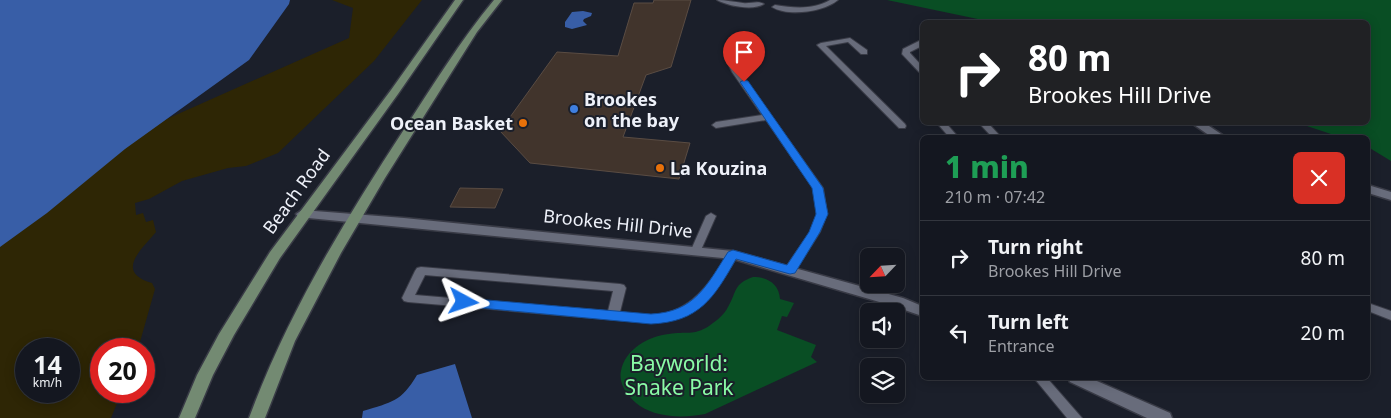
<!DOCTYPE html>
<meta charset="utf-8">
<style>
:root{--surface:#141720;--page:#21242d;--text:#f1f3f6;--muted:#9d9fa5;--line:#33363e}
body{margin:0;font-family:"Noto Sans",sans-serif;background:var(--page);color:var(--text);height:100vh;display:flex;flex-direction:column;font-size:19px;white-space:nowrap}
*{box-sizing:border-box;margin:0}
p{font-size:16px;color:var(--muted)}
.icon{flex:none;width:28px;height:28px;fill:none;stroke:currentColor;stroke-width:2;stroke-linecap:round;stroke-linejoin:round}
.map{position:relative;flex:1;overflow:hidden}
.drawer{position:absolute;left:920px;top:135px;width:450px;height:245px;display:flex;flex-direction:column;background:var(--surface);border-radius:8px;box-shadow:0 2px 12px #0003,0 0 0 1px var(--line)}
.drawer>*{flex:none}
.top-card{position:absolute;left:920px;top:20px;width:450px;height:105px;border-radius:8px;box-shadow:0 2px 12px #0003,0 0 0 1px var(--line);background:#202124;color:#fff;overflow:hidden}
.needle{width:32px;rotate:245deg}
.buttons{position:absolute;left:860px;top:248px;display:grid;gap:10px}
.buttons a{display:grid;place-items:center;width:45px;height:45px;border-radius:8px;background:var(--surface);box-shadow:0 2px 12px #0003,0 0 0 1px var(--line);font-size:25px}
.speed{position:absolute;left:15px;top:338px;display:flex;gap:10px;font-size:25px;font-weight:700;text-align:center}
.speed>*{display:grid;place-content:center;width:65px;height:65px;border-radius:50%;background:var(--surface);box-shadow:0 2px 12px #0003,0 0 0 1px var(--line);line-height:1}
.speed small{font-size:12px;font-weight:400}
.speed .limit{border:8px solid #d22;background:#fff;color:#111}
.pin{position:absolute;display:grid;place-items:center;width:42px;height:42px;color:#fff;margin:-51px -21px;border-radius:50% 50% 50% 0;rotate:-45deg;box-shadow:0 0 5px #0007}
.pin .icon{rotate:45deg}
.me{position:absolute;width:55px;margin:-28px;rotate:95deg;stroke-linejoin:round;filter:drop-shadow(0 0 4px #0008)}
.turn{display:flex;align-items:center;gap:18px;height:105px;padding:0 25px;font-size:22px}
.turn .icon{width:65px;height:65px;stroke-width:2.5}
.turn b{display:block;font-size:35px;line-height:42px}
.round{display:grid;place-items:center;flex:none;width:52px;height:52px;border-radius:8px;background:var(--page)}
.headline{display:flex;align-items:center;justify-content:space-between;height:85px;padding:0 25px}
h1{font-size:30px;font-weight:800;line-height:38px;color:#1e9e55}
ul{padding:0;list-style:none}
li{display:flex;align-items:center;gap:15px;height:75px;padding:0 25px;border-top:1px solid var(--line)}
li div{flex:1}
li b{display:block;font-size:19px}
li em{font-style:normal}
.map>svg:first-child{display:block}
</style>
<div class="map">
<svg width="1391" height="418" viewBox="0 0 1391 418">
<rect width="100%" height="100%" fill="#1b1f2a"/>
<path fill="#094e24" d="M887 0H1391V161L1368 147V138L1340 137 1298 123 1368 122V22H992Z
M753 277C768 277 779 284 780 299L794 303 787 317 782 316 777 330 816 345 811 357 817 362 705 414C683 418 659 418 640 406 629 398 618 385 621 371 625 349 649 336 669 334 685 331 694 336 709 326 716 321 724 315 728 307 737 292 733 284 753 277Z"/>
<path fill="#2e2605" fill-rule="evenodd" d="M332 0H422L374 61 278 153 246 166 228 168 182 181 149 199 135 203 136 215 143 213 146 222 153 220 156 232C142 249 114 272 152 283L155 289 138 349H101V391H122L111 418H0V218L95 151 349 38 353 8ZM26 349H69V391H26Z"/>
<path fill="#385ea7" d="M0 0H290L289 4 249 60 125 149 47 213 0 247Z
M583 11 592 13 591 16 584 19 583 21 587 25 572 29 565 27V22L572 12Z
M455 364 472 418H362L363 411C392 402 401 402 417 375Z"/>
<path fill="#41342c" stroke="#5a4c43" d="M654 0H691L671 67 646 75 623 137 690 143 679 179 530 163 500 131 557 52 618 56 634 3H653Z
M460 188 503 189 495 208 450 207Z"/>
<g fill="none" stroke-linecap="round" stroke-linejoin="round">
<g stroke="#393b46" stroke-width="2">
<path id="service" d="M717 0C726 0 734 2 743 3 751 4 758 0 764 4 753 11 728 6 717 0Z
M830 0H838C824 12 788 17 772 7L775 5C794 8 813 10 830 0Z
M850 38 867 50V54H861L848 42 826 46 905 124 906 126 905 128H899L817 45 821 43Z
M919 41H922V46L910 52V53L922 66V72H919L902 54 903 49Z
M726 55H732L740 72 823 188 827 214 820 232 794 273H786L784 270 810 232 817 214 813 188 766 120 716 128 712 125 716 122 762 115 732 72 725 57Z
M936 122H945L959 138H950Z
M978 122H987L1002 138H993Z
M711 213 716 216 701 250 700 252H692L691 250 706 216Z
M733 251 738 255C714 296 701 317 651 323L408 302 404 301 402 298 415 271 417 268 421 267 620 284 624 285 626 288 620 312C630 313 641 315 651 315 691 314 710 283 729 252ZM425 275 613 291 608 311 415 295Z
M1368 303 1391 311V320L1368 311Z
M1034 378H1047L1082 418H1067Z"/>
</g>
<g stroke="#393b46" stroke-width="3">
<path id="minor" d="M1190 122H1203L1227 138H1213Z
M1368 185 1391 192V200L1368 193Z
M302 210 404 218 733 251 903 298 922 306V316L893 306 733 259 298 217 296 214Z
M1068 378H1090L1170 413 1172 418H1147L1070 382Z"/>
</g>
<g stroke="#393b46" stroke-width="3">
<path id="secondary" d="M455 0H463L398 94 280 258 234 335 213 375 195 418H179L197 375 219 334 270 252 391 90Z
M494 0H502L477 32 385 178 341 253 295 341 265 418H249C287 315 343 223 403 131 432 87 460 41 494 0Z"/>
</g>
<use href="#service" fill="#686c7b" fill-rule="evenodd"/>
<use href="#minor" fill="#686c7b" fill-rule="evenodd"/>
<use href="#secondary" fill="#738a72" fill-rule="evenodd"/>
</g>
<path fill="#1a73e8" stroke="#114b97" d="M744 80 748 81 823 188 828 214 820 232 795 273 790 274 736 259C714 298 699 322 651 324L459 306 457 302 459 299 464 298 651 314C695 312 707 285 728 252L733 250 787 265 809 232 816 214 812 188 740 82Z"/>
<circle fill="#3f7fe0" stroke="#1b1f2a" stroke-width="2" cx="574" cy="109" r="5"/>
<g fill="#e8710a" stroke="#1b1f2a" stroke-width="2">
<circle cx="523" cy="123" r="5"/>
<circle cx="660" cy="168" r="5"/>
</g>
<g text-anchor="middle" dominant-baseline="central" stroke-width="4" stroke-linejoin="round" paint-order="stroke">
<g font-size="18" font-weight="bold" fill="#eef1f9" stroke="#1b1f2a" text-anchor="start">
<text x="584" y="99">Brookes<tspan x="584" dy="21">on the bay</tspan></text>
<text x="513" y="123" text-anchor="end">Ocean Basket</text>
<text x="670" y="168">La Kouzina</text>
</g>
<g font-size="18" fill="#eef1f9" stroke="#1b1f2a">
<text transform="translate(296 191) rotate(-54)">Beach Road</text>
<text transform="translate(618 223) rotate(6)">Brookes Hill Drive</text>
</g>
<g font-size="21" fill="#8afba6" stroke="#1b1f2a">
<text x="679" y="363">Bayworld:<tspan x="679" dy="24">Snake Park</tspan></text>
</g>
</g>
</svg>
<div class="buttons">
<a><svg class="needle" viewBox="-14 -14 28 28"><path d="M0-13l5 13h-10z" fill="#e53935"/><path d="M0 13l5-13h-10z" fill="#9d9fa5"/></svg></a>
<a><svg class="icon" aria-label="sound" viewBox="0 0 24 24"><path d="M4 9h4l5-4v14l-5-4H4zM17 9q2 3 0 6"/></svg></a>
<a><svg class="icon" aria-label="layers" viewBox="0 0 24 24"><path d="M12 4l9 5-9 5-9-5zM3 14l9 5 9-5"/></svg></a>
</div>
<div class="speed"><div>14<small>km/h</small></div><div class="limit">20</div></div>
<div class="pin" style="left:744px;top:82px;background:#d93025"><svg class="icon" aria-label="arrive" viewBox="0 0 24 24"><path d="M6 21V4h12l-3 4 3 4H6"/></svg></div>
<svg class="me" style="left:464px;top:302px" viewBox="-20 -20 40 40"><path d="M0-17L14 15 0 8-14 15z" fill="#1a73e8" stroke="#fff" stroke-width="4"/></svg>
<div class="top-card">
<div class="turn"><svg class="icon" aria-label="right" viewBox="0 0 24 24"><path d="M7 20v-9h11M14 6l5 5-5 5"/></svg><div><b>80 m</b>Brookes Hill Drive</div></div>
</div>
<section class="drawer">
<div class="headline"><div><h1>1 min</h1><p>210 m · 07:42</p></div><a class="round" style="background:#d93025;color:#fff"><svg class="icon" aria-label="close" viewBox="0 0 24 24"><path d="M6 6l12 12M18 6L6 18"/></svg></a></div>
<ul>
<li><svg class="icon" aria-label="right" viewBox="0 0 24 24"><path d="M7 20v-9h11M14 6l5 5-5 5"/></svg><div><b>Turn right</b><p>Brookes Hill Drive</p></div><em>80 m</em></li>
<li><svg class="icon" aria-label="left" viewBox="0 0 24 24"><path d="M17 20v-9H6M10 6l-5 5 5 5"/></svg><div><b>Turn left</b><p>Entrance</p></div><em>20 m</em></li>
</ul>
</section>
</div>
